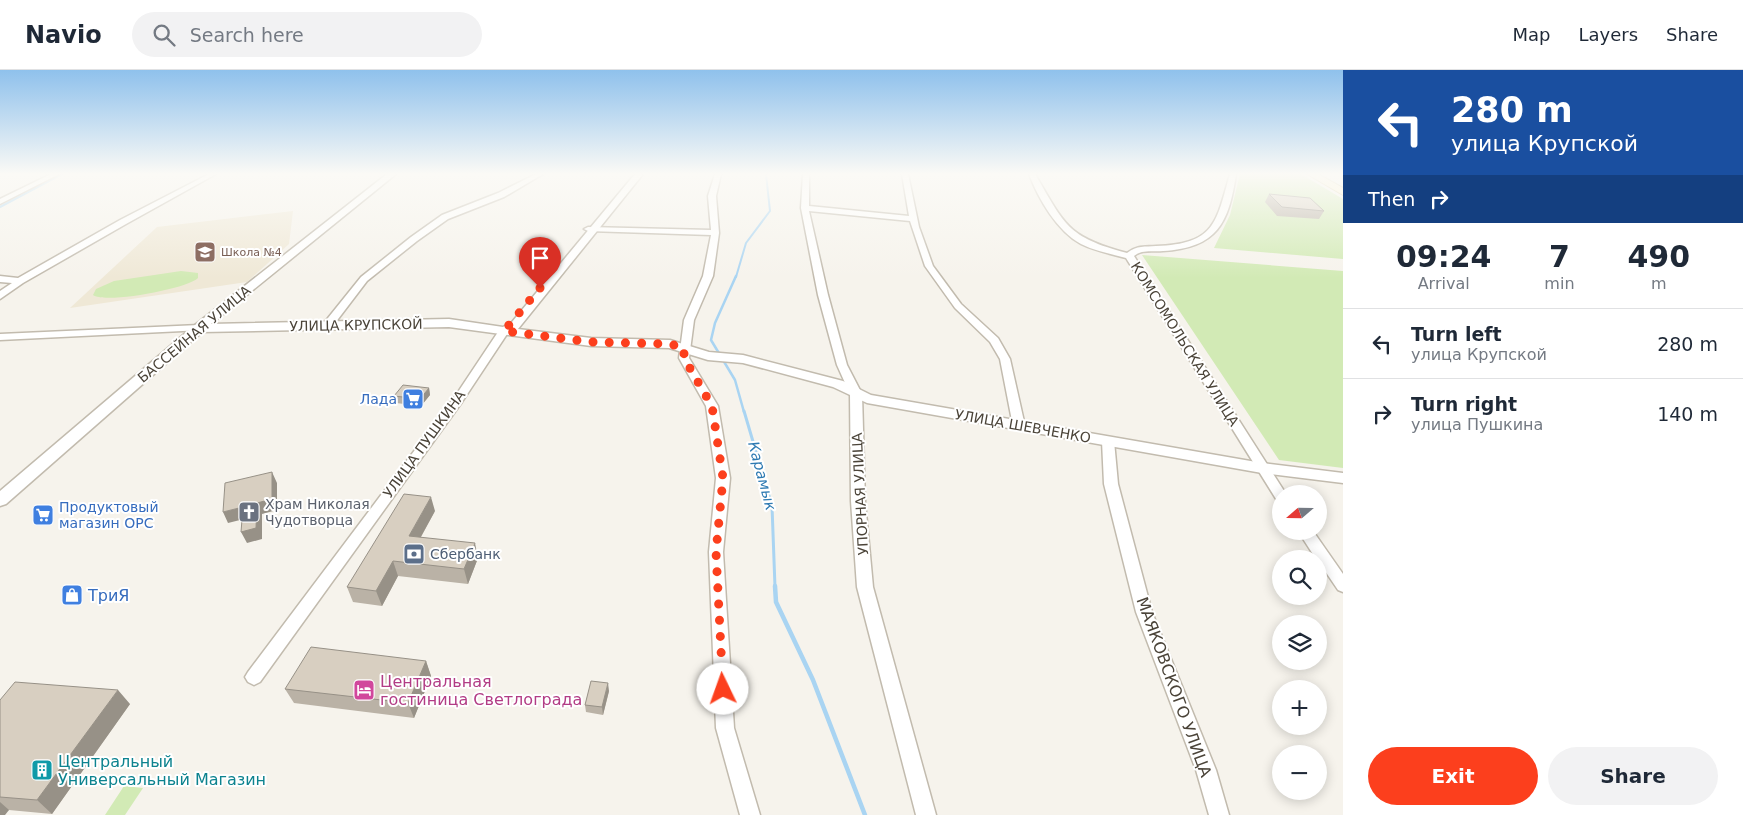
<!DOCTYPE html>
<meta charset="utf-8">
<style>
:root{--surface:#fff;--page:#f2f2f3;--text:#1f2937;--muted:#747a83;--line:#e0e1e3;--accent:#fc3f1d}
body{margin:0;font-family:"DejaVu Sans",sans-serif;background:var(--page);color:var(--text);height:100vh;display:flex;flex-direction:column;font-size:19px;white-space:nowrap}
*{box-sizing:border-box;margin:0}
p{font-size:16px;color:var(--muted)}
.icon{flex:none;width:28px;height:28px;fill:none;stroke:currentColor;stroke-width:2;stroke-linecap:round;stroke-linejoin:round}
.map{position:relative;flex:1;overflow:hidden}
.side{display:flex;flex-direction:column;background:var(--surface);width:400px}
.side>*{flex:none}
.hud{background:#1a4fa0;color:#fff;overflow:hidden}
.needle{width:32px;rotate:250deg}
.controls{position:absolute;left:1272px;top:415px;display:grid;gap:10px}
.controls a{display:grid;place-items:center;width:55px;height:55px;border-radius:50%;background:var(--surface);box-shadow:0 2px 12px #0003;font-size:25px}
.pin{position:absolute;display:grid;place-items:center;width:42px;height:42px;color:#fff;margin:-51px -21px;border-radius:50% 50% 50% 0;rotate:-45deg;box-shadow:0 0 5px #0007}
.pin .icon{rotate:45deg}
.me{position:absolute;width:55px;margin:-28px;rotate:357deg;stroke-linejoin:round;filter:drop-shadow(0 0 4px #0008)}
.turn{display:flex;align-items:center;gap:18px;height:105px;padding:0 25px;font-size:22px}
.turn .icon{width:65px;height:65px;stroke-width:2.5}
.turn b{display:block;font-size:35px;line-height:42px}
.then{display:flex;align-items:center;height:48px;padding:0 25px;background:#0003;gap:10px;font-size:19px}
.eta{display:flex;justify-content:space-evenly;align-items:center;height:85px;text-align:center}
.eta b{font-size:30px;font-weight:700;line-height:35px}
.primary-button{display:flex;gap:10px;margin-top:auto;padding:10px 25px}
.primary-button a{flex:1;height:58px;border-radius:30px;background:var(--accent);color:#fff;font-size:20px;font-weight:700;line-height:58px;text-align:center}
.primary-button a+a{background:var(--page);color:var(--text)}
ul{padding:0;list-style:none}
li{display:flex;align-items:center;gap:15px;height:70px;padding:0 25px;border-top:1px solid var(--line)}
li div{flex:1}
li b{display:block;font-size:19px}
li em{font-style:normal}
header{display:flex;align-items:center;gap:30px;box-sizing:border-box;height:70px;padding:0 25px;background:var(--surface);border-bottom:1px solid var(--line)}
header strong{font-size:24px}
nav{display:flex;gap:28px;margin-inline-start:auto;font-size:18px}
.search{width:350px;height:45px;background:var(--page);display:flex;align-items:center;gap:12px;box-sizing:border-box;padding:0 18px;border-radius:28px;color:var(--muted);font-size:19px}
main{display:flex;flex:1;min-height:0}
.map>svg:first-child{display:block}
</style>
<header>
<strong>Navio</strong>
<div class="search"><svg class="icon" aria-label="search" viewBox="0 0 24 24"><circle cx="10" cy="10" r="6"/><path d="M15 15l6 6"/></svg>Search here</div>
<nav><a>Map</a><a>Layers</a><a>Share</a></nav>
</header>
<main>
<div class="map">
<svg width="1343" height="745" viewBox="0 0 1343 745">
<rect width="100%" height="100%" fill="#f6f3ec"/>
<path fill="#efe8d6" d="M293 141 289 174 247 212 70 238 157 157Z"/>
<path fill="#d2eab5" d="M1240 104H1301L1343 129V189L1214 178 1230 145Z
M1142 185 1343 201V398L1279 390Z
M181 201 198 203V208C187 219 105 234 93 225L96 219 114 211Z
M124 716 143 718 125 745H105Z"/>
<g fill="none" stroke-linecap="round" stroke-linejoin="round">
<path stroke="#a9d4f2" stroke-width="2" d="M0 137 62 104
M736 207 746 173 770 141 766 104"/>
<path stroke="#a9d4f2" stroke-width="2.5" d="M736 206 715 253 711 270 735 310 744 342"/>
<path stroke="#a9d4f2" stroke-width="3" d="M744 341 772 436 775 517"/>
<path stroke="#a9d4f2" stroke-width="4.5" d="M775 516 776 532 813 610 865 745"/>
<g stroke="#c2bbae" stroke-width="3">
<path id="minor" d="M51 104H59L0 134V129Z
M209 104H216L126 154 23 213 0 229V221L12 213 0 212V206L18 208 120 150Z
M536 104H543L504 127 448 149 417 171 367 211 332 257H324V253L361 207 411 167 442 145 498 123Z
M715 104H721L716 126 719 163 713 206 694 250 689 288 718 336 730 408 723 482 734 658 760 745H740L716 658 709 482 716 408 706 336 679 288 684 250 703 206 711 165 588 161 584 159 588 157 711 160 708 126Z
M803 104H809V136L909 146 902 104H908L919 157 933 196 961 234 998 268 1010 289 1025 356 1019 360 1013 356 1000 289 990 272 955 238 925 196 910 151 809 141 828 225 847 295 862 324 865 431 873 517 936 745H916L857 517 851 431 850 324 837 295 818 225 801 138Z
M1029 104H1035C1065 155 1067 167 1127 183 1137 175 1145 177 1156 176 1215 174 1216 153 1230 104H1236C1229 153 1217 178 1163 181 1152 182 1142 179 1134 186L1286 424H1281V431L1276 429 1126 188C1111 184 1095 181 1081 174 1057 161 1038 128 1029 104Z
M199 255 203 256V260L0 270V264Z
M504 258 509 261 462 332 260 612 254 615 248 612 245 607 248 602 454 328 500 259Z
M1108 367 1114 371 1118 414 1152 542 1216 700 1229 745H1209L1196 700 1136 542 1104 414 1102 371Z
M1298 461H1313L1343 504V522L1338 520 1319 492V489H1316Z"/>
</g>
<g stroke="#c2bbae" stroke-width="3">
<path id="tertiary" d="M387 104H396L211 254 449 249 503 257 512 252 635 104H643L518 259 591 268 670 270 709 282 743 285 843 311 871 325 1262 393 1343 403V413L1262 403 867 333 833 317 743 293 708 290 669 278 591 276 449 257 202 262 6 434 0 436V421L195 255Z"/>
</g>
<g stroke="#d6c79b" stroke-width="2">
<path id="secondary" d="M1307 104H1318L1343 118V125Z"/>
</g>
<use href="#minor" fill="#fff" fill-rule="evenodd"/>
<use href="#tertiary" fill="#fff" fill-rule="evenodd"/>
<use href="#secondary" fill="#fff3cd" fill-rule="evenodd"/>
</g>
<path fill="#bab2a6" d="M1269 124 1324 141 1319 149 1277 146 1265 132Z
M429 318 430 325 421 336 396 333 394 326Z
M435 441 421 467 478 488 468 514 398 506 382 536 353 532 347 517Z
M426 591 431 606 414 648 294 633 285 619Z
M609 621 603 645 586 642 585 635Z
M0 630 130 634 52 744 9 740 0 745Z"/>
<path fill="#979187" d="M429 318 430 325 421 336 420 329Z
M272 402 277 413V440L262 444V469L247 473 241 462Z
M431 427 435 441 413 481 409 466Z
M243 437 248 448 228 453 223 442Z
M475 473 478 488 468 514 464 499Z
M393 491 398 506 382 536 376 521Z
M426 591 431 606 414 648 408 633Z
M608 613 609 621 603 645 602 637Z
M118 620 130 634 52 744 37 730Z
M0 732 9 740 5 745H0Z"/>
<path fill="#d8cfc1" stroke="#979187" d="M1269 124 1310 128 1324 141 1282 137Z
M403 315 429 318 420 329 394 326Z
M272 402V429L257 433 256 458 241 462 243 437 223 442 225 413Z
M404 424 431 427 409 466 475 473 464 499 393 491 376 521 347 517Z
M311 577 426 591 408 633 285 619Z
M591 611 608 613 602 637 585 635Z
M15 612 118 620 37 730 0 727V630Z"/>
<linearGradient id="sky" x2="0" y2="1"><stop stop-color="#8fc1ec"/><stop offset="0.5" stop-color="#fbfaf6"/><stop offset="1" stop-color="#fbfaf6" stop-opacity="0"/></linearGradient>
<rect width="1343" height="208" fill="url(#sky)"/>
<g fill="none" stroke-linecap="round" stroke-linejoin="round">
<path stroke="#fc3f1d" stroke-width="9" stroke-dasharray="0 16.2" d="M540 218 504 261 591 272 670 274 684 278V288L712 336 723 408 716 482 723 619"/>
</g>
<defs>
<g id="school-square" transform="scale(1.125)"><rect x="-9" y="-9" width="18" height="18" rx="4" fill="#8d6e63" stroke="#fff"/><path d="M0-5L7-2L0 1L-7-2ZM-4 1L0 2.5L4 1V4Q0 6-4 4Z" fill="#fff"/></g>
<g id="supermarket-square" transform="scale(1.125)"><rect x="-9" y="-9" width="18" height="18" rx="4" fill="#3f7fe0" stroke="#fff"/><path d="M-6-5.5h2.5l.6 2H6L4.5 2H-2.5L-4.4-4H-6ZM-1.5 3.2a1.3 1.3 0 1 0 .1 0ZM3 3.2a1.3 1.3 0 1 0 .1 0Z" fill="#fff"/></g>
<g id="church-square" transform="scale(1.125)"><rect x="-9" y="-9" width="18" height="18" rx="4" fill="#6b7280" stroke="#fff"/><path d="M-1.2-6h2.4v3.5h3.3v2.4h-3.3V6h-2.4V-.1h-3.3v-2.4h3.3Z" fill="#fff"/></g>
<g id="bank-square" transform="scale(1.125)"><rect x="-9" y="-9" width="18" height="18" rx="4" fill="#5c6f8a" stroke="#fff"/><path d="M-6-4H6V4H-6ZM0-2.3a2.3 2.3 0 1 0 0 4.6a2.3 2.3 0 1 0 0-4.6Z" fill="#fff"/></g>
<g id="shop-square" transform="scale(1.125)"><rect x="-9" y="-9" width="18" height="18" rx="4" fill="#3f7fe0" stroke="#fff"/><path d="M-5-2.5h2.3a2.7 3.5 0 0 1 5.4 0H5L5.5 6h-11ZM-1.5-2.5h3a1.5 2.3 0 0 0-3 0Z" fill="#fff"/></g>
<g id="hotel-square" transform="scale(1.125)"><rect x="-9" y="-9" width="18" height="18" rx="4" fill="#d1479c" stroke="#fff"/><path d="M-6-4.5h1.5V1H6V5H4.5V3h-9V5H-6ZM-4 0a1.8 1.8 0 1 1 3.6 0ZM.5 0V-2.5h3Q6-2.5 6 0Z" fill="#fff"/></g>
<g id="building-square" transform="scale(1.125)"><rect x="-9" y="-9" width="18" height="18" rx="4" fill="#0f9aa8" stroke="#fff"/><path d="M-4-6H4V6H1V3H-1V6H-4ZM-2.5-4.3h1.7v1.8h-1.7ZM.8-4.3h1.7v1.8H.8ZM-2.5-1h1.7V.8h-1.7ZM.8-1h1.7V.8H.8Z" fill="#fff"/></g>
</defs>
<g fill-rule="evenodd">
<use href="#school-square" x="205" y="182"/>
<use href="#supermarket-square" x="413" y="329"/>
<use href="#church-square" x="249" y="442"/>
<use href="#supermarket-square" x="43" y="445"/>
<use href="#bank-square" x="414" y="484"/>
<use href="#shop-square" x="72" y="525"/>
<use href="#hotel-square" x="364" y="620"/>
<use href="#building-square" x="42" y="700"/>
</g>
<g text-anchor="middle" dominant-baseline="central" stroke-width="4" stroke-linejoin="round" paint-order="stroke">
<g font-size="11" fill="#785e54" stroke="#fff" text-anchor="start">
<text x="221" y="182">Школа №4</text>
</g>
<g font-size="14" fill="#4b4439" stroke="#fff">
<text transform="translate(356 255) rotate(-1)">УЛИЦА КРУПСКОЙ</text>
<text transform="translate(194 264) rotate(-40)">БАССЕЙНАЯ УЛИЦА</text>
<text transform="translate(1185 274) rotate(58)">КОМСОМОЛЬСКАЯ УЛИЦА</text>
<text transform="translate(1023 356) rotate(10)">УЛИЦА ШЕВЧЕНКО</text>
<text transform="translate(424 374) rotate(-54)">УЛИЦА ПУШКИНА</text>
<text transform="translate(860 424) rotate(-93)">УПОРНАЯ УЛИЦА</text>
</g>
<g font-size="14" fill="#366cbe" stroke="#fff" text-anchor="end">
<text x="397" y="329">Лада</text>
<text x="59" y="437" text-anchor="start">Продуктовый<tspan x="59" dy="16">магазин ОРС</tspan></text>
</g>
<g font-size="14" fill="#5b616d" stroke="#fff" text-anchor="start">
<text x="265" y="434">Храм Николая<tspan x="265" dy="16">Чудотворца</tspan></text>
</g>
<g font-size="14" fill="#4e5e75" stroke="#fff" text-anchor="start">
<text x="430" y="484">Сбербанк</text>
</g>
<g font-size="15" font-style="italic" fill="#2e7ab2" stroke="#fff">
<text transform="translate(762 406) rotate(75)">Карамык</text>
</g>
<g font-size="16" fill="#366cbe" stroke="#fff" text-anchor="start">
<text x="88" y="525">ТриЯ</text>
</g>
<g font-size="16" fill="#b23c85" stroke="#fff" text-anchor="start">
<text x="380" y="611">Центральная<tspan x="380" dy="18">гостиница Светлограда</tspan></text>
</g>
<g font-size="16" fill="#4b4439" stroke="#fff">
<text transform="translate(1174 617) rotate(70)">МАЯКОВСКОГО УЛИЦА</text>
</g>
<g font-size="16" fill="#0d838f" stroke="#fff" text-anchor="start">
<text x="58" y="691">Центральный<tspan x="58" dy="18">Универсальный Магазин</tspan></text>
</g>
</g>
</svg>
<div class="controls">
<a><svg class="needle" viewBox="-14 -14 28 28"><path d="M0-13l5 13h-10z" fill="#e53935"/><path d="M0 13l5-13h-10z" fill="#747a83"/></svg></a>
<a><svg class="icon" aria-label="search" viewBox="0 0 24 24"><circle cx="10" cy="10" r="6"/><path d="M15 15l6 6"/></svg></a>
<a><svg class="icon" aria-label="layers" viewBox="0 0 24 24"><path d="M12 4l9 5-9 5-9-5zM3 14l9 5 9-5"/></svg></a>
<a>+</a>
<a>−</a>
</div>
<div class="pin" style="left:540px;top:218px;background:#d93025"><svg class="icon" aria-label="arrive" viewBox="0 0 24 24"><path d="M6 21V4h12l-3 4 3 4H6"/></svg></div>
<svg class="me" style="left:723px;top:619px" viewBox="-20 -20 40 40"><circle r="19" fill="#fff"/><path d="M0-13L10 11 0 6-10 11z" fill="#fc3f1d"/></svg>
</div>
<section class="side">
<div class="hud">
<div class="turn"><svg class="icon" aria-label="left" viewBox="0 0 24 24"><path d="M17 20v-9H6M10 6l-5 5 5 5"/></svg><div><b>280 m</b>улица Крупской</div></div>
<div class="then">Then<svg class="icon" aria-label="right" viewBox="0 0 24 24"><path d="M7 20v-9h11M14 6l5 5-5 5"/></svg></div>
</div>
<div class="eta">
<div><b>09:24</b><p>Arrival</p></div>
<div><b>7</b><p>min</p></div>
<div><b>490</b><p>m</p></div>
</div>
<ul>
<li><svg class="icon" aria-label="left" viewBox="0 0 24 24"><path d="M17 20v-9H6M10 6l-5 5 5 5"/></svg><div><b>Turn left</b><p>улица Крупской</p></div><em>280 m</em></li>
<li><svg class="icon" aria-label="right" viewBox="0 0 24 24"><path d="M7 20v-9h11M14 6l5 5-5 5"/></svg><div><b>Turn right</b><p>улица Пушкина</p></div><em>140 m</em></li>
</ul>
<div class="primary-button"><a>Exit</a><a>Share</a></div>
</section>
</main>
